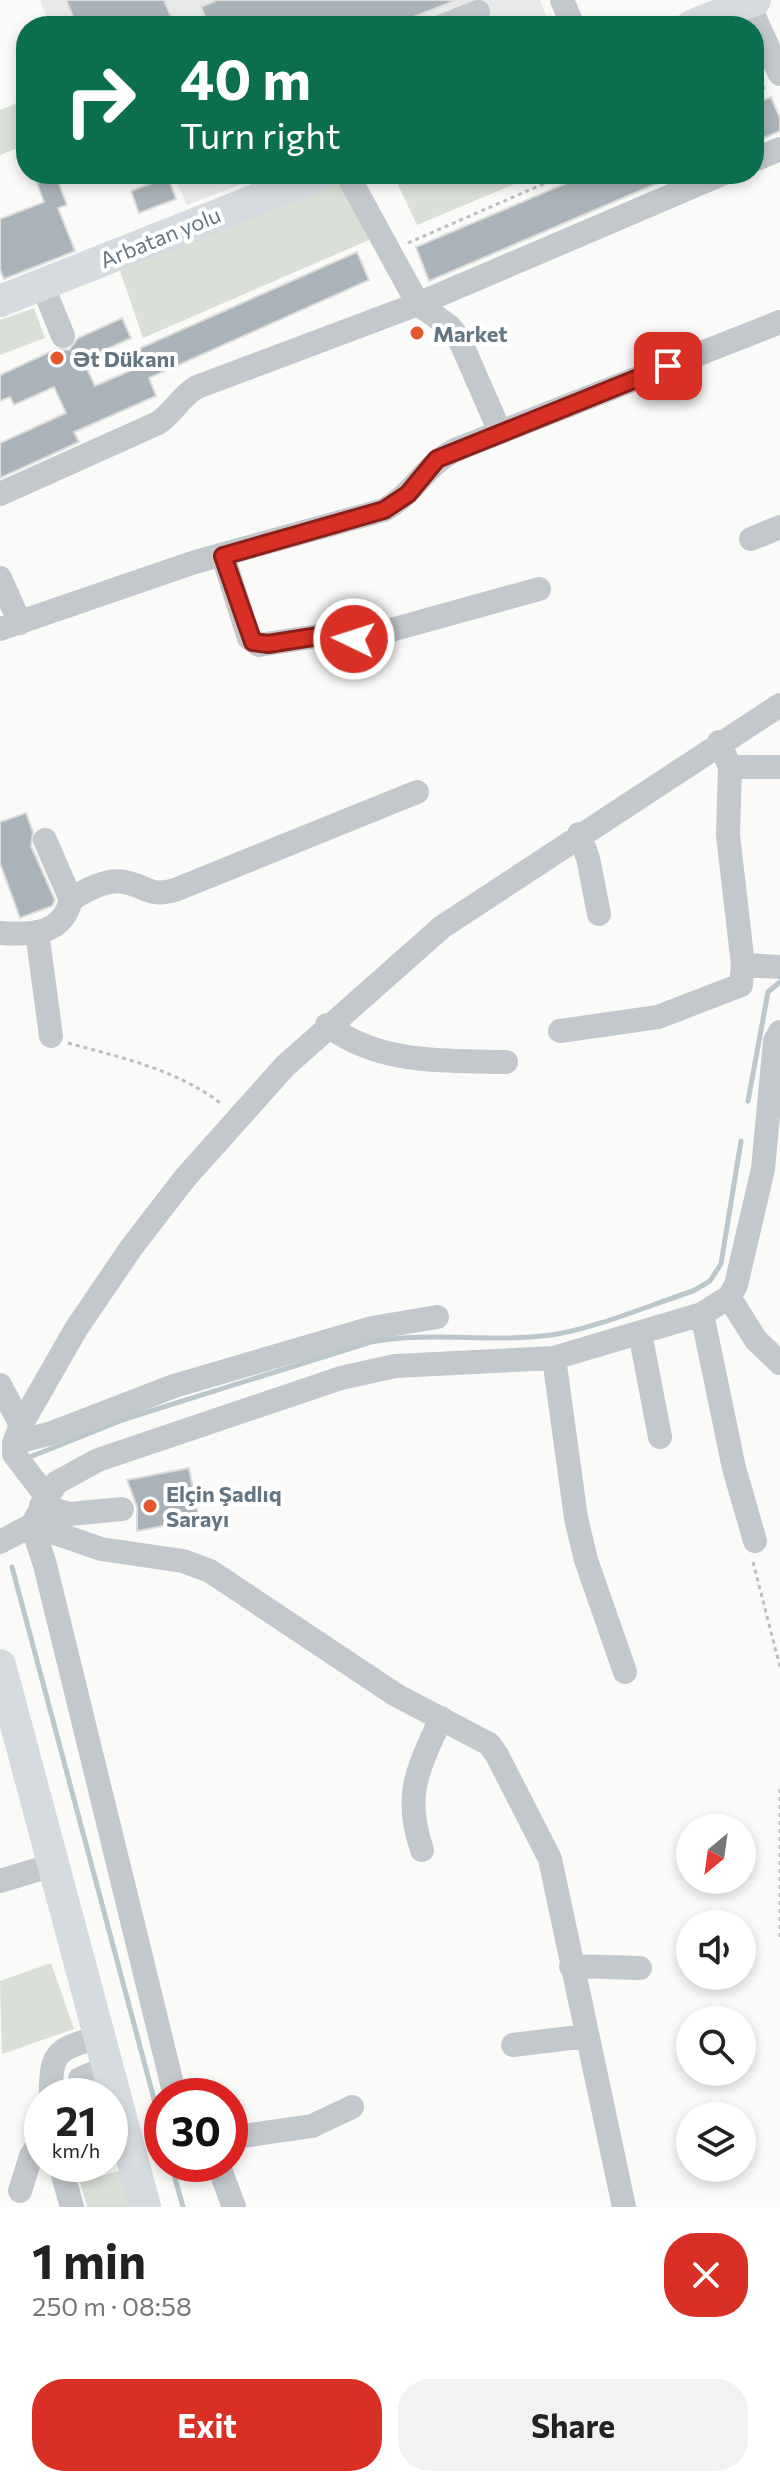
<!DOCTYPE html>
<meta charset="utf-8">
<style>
:root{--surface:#fff;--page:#f2f2f2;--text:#222;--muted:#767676;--accent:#d93025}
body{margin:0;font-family:Commissioner,sans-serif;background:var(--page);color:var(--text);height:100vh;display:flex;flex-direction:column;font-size:30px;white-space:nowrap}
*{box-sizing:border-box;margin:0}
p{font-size:26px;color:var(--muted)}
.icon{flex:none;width:44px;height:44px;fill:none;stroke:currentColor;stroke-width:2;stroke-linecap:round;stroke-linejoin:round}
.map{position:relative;height:2207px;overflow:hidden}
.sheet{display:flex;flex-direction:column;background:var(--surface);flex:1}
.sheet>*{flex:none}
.hud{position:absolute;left:16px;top:16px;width:748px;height:168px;border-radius:32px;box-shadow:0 4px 12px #0003;background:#0b6e4f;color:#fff;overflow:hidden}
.needle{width:52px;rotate:209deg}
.tools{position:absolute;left:676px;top:1814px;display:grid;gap:16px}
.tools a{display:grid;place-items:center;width:80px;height:80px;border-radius:50%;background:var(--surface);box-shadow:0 4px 12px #0003;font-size:40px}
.speed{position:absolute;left:24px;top:2078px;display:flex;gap:16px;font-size:40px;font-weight:700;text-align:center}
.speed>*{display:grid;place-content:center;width:104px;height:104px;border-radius:50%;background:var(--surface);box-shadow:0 4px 12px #0003;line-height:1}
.speed small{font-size:20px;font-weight:400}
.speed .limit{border:12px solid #d22;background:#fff;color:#111}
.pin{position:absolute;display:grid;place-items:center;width:68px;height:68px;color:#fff;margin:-34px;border-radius:16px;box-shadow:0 4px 12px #0006}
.me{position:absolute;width:88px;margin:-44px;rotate:274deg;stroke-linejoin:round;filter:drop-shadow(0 0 6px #0008)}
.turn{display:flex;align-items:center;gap:28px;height:168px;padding:0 32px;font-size:36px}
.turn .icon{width:104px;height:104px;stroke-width:2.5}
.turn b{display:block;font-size:56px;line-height:68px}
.round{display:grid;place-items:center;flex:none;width:84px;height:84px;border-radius:32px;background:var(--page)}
.overview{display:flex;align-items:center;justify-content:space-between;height:136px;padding:0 32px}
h1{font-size:48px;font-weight:700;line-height:60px}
.button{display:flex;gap:16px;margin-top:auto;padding:16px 32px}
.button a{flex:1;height:92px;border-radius:32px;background:var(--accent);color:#fff;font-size:32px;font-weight:700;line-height:92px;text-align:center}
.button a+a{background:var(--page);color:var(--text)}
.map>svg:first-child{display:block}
</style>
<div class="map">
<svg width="780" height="2207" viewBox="0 0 780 2207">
<rect width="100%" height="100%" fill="#fafaf8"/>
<path fill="#e8e9e9" d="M40 0H540L550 26H50Z
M173 174H268L187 205Z"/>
<path fill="#dadfd7" d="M17 103 26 126V145L0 155V110Z
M393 174H522L524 180 417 225Z
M340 181 369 240 143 338 120 271Z
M34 308 45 338 0 355V320Z
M51 1963 74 2029 2 2054 0 1981Z
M119 2171 129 2207H87L80 2182Z"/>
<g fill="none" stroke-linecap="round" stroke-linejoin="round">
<path stroke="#bbc7cb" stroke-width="5" d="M748 1101 768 992 780 982
M30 1457 125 1419 371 1342C431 1331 491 1343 551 1335 594 1329 650 1305 693 1291L710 1281 721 1264 741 1141
M12 1567 162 2129
M171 2164 183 2207"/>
</g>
<path fill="#aab3b9" stroke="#dcdcda" stroke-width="2" d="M66 0H164L175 26H77Z
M217 0H454V1L391 26H209L201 7Z
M771 97 780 118V131L754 142V104Z
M588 174H679L429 281 416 247Z
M56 176 67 205 58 208 75 251 4 279 0 269V219L44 202 37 183Z
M168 177 176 199 139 213 131 191Z
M357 252 369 280 149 378 156 396 74 432 79 442 0 478V443L66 413 54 387 14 405 10 397 0 401V375L56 349 69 350 78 338 122 318 131 338 83 360 95 386 143 365 136 350Z
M26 813 33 832 31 846 55 900 52 906 20 918 0 863V822Z
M189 1468 199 1519 137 1531V1507L127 1480Z"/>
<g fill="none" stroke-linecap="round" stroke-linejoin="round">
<path stroke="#bbbfc2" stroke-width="3" stroke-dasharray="4 4" stroke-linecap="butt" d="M754 92 766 87
M408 243 566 174
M68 1043C123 1058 178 1070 223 1105
M753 1562 780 1667
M780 1789V1938"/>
<path stroke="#c3c8cc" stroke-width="24" d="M562 0 573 26
M748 3 780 74
M443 26 478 12
M754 160 780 149
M347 174 418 304 449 326 459 338 500 432
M42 284 63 336
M0 494 158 423C174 412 181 396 197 387L418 304 722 174
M751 539 780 527
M223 556 249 638 259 645 325 635 366 637 539 589
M0 578 20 623
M0 629 195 562 384 510C414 494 425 465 455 450L780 322
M719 742 730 767 728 835 743 965 780 967
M730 767H780
M579 834 588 858 599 914
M45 840 71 900
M37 932 51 1036
M0 933C32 935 62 935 71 900 85 890 108 878 125 882 148 887 149 897 175 890L417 792
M327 1025C381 1065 442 1060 506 1062
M560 1031 658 1017 741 985 743 965
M729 1297 756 1340 780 1363
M702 1314 734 1468 755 1541
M640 1333 660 1437
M554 1358 576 1518 586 1560 625 1672
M0 1385 21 1425
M14 1443 52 1433 174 1386 372 1328 437 1317
M46 1496 14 1454V1443L21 1425 76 1329 131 1248 185 1178 285 1066 442 927 780 705
M41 1506 70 1514 122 1509
M32 1525 101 1549 183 1561 210 1571 396 1695 489 1744 497 1755 550 1859 624 2207
M32 1525 45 1565 175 2096
M0 1542 32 1525 56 1483 98 1460 341 1378 395 1366 554 1358 702 1314 729 1297 736 1285 763 1169 775 1041 780 1032
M422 1850C403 1794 418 1770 441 1718
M0 1881 53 1865
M571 1966 640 1968
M513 2045 587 2036
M51 2096C50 2051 58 2049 99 2037
M81 2096 80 2079 107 2067
M230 2138 312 2126 352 2107
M60 2164 72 2207
M218 2164 234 2207
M20 2191 31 2156 42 2138"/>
<path stroke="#d6dbdf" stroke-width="32" d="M691 26 755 0
M0 301 321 174
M0 1665 145 2207"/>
</g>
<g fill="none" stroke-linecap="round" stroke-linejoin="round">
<g stroke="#8d1f18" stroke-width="20">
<path id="route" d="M354 639 325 635 268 644 253 642 223 556 384 510 408 494 437 459 668 366"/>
</g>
<use href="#route" stroke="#d93025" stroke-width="14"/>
</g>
<g fill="#e4572e" stroke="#fff" stroke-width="3">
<circle cx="417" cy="333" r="8"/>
<circle cx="57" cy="358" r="8"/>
<circle cx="150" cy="1506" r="8"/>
</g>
<g text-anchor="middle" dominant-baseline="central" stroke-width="8" stroke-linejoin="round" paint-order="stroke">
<g font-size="22" fill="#657683" stroke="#fff">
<text transform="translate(160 237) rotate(-22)">Arbatan yolu</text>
</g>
<g font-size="22" font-weight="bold" fill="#657683" stroke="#fff" text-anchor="start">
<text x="433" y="333">Market</text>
<text x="73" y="358">Ət Dükanı</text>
<text x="166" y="1493">Elçin Şadlıq<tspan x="166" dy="25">Sarayı</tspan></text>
</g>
</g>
</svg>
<div class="tools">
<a><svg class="needle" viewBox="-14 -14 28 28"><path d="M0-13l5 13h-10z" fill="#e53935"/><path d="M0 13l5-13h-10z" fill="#767676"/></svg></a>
<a><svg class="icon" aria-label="sound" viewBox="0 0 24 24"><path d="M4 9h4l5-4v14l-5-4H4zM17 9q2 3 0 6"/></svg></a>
<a><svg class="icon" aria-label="search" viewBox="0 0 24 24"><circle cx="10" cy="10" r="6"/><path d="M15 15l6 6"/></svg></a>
<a><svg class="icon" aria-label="layers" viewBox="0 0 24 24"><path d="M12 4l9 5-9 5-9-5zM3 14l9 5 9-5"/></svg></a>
</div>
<div class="speed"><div>21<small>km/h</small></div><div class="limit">30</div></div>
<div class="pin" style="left:668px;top:366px;background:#d93025"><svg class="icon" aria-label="arrive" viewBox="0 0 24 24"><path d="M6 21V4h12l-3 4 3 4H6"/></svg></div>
<svg class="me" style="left:354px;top:639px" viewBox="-20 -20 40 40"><circle r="17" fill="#d93025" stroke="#fff" stroke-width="3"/><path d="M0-11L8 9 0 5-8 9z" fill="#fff"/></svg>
<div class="hud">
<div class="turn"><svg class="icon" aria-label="right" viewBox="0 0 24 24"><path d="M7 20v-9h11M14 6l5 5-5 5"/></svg><div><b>40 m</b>Turn right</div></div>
</div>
</div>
<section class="sheet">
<div class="overview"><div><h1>1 min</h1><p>250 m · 08:58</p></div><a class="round" style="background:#d93025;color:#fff"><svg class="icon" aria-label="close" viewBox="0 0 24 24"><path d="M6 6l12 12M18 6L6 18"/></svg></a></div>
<div class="button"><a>Exit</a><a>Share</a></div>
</section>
